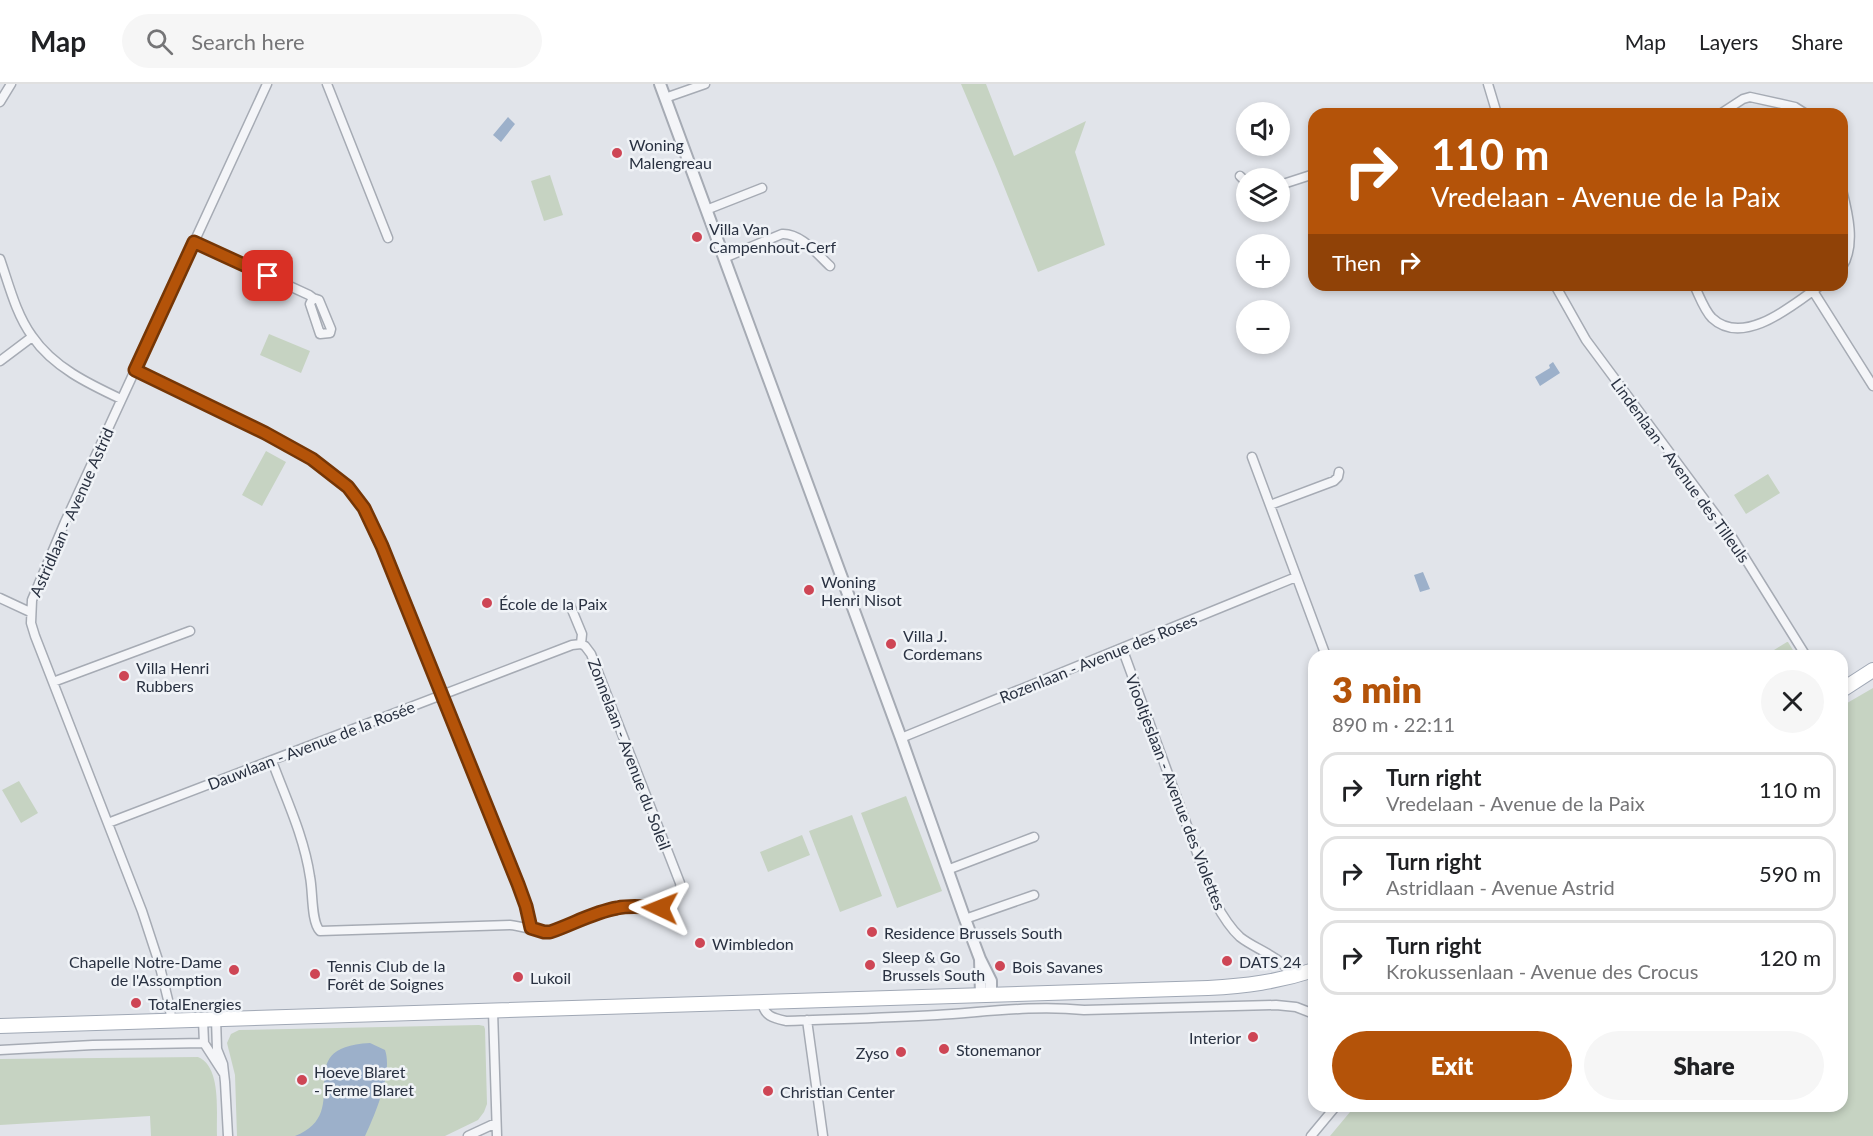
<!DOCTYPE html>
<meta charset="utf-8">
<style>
:root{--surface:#fff;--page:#f6f6f6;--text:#202124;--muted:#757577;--line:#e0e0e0;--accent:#b45309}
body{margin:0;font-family:Lato,sans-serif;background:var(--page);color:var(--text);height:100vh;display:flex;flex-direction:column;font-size:22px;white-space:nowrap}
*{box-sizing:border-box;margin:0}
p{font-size:20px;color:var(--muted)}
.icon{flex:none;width:33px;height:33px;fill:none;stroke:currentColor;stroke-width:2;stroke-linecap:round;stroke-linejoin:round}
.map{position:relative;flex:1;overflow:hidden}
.details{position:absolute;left:1308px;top:566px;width:540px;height:462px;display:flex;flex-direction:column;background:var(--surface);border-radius:18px;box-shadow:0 3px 9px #0003}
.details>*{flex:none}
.guide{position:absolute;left:1308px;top:24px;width:540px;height:183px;border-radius:18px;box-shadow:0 3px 9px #0003;background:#b45309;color:#fff;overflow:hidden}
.buttons{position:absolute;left:1236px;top:18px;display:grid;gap:12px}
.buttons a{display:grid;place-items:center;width:54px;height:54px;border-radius:50%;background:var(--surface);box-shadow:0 3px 9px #0003;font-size:30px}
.pin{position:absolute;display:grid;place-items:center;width:51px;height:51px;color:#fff;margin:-26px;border-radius:12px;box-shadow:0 3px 9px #0006}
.me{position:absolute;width:66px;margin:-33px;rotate:272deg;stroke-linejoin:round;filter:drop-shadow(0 0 4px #0008)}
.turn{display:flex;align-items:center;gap:21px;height:126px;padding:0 24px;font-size:27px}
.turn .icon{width:78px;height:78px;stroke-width:2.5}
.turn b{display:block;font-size:42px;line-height:51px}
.then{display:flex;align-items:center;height:57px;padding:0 24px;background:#0003;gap:12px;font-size:22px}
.round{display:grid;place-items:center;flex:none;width:63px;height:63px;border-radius:32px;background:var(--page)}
.overview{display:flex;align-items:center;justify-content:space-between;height:102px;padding:0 24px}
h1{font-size:36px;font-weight:800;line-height:45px;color:var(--accent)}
.button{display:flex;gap:12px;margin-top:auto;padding:12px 24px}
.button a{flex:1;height:69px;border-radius:36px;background:var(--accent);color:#fff;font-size:24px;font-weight:800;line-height:69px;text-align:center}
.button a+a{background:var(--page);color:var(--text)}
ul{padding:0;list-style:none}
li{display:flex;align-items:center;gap:18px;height:75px;margin:0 12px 9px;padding:0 12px;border:3px solid var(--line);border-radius:18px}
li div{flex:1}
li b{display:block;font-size:22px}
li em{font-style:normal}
header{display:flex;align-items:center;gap:36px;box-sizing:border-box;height:84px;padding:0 30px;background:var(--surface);border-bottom:2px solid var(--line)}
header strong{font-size:28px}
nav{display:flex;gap:33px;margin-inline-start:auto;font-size:21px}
.search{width:420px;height:54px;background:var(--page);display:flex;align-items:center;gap:15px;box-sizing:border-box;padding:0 21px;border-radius:33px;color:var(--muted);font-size:22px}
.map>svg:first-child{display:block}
</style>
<header>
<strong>Map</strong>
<div class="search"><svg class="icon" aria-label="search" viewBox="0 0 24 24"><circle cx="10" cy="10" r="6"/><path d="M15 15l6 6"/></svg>Search here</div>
<nav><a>Map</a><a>Layers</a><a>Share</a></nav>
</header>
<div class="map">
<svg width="1873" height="1052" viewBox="0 0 1873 1052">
<rect width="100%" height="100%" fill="#e1e4ea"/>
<path fill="#c6d3c2" d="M961 0H986L1014 72 1086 37 1075 68 1105 161 1038 188 997 85Z
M550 91 563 131 544 137 531 97Z
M269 250 310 267 301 289 260 271Z
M266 367 286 378 262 422 242 411Z
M1768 390 1780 409 1746 430 1734 411Z
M1788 558 1796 571H1766L1787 558Z
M1873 604V1052H1330L1355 1022H1842V622Z
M19 697 38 729 21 739 2 706Z
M906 712 942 807 897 824 861 729Z
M852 731 882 812 840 828 809 747Z
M802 751 810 771 768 788 760 768Z
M479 941 484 942 485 945 487 1020 484 1028 478 1036 445 1052H237L235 991 227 959 231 950 239 946Z
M198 973C222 983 216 1029 217 1052H151L150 1032 0 1041V975Z"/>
<path fill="#9cb0ca" d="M508 33 515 40 501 58 493 51Z
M1553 278 1560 289 1540 302 1535 293 1550 284 1549 281Z
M1423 488 1430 505 1420 508 1414 491Z
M370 959 385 966C393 989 375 1030 365 1052H295C357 1028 286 963 370 959Z"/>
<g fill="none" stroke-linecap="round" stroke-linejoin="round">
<g stroke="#a6abb4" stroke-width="11">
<path id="minor" d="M327 0 388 154
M1488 0 1497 30
M665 14 705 0
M0 18 11 0
M1720 30 1743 15 1750 13 1795 23 1806 30
M1240 92 1246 98
M1280 101 1314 90
M1842 106C1848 129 1856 162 1842 183
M706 126 762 104
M194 158 309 211 313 214 310 220 320 250 330 249 331 245 319 216 313 214
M724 174 782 150C801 149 817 170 830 182
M0 175C9 201 16 230 32 252 53 283 89 300 121 315
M1555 201 1586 256 1730 450 1806 572
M1694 201C1699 211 1704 226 1712 234 1744 264 1794 220 1821 201
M1813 207 1873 302
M0 277 32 253
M135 286 265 349 312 375 348 403 364 424 382 462 527 822 531 844
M1252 373 1326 572
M1270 421 1334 397 1338 393 1339 388
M0 514 30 528
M1122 564 1215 818C1222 831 1229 843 1240 853 1256 866 1284 873 1292 893
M53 598 190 547
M901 654 1296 493
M272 677C286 715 304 752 310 793 313 807 311 838 320 847L510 841C523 842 539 849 551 848 578 839 605 822 635 822 646 822 657 826 667 821 676 816 682 809 680 799L591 570 585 562 581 560 582 550 570 521
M108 739 572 561 581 560
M947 786 1034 753
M965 835 1034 811
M762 918C764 932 773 934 786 937 837 935 887 934 937 931 986 928 1034 921 1084 926L1276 921 1296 923 1314 930
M493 927 497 1052
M216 935 217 965 223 980 225 998 228 1052
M203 936 204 959 224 990
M807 936 823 1052
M171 937 170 924 159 879 142 827 35 552 31 539 32 516 65 438 267 0
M0 966 93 961 204 959
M468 1052 496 1039
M1311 1052 1336 1022"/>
</g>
<g stroke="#a6abb4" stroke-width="14">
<path id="tertiary" d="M660 0 901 654 965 835 980 875 991 897V910
M980 875 981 911"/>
</g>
<g stroke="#a0a8b5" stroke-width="16">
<path id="primary" d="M1842 606 1873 586
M0 942 1208 904C1246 902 1277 898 1314 886"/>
</g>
<use href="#minor" stroke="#f4f5f8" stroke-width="8"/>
<use href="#tertiary" stroke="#f4f5f8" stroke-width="10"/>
<use href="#primary" stroke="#fff" stroke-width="14"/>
</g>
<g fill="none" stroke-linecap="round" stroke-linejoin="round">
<g stroke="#753606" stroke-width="15">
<path id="route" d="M268 192 194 158 135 286 265 349 312 375 348 403 364 424 382 462 518 800 526 822 531 844 544 848H550C573 840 594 828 617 824 632 821 645 823 660 824"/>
</g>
<use href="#route" stroke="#b45309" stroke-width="10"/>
</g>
<g fill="#ce4655" stroke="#f0f3f7" stroke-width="2">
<circle cx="617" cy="69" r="6"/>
<circle cx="697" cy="153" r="6"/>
<circle cx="809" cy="506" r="6"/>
<circle cx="487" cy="519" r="6"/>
<circle cx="891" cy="560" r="6"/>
<circle cx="124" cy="592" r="6"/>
<circle cx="872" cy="848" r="6"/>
<circle cx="700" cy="859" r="6"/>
<circle cx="1227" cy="877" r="6"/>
<circle cx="870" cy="881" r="6"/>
<circle cx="1000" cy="882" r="6"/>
<circle cx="234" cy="886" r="6"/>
<circle cx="315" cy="890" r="6"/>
<circle cx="518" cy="893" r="6"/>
<circle cx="136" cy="919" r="6"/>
<circle cx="1253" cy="953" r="6"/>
<circle cx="944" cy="965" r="6"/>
<circle cx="901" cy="968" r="6"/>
<circle cx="302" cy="996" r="6"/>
<circle cx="768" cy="1007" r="6"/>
</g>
<g text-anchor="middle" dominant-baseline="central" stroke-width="5" stroke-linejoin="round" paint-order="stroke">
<g font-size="16" fill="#293141" stroke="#f0f3f7" text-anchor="start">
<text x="629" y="60">Woning<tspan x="629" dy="18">Malengreau</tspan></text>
<text x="709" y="144">Villa Van<tspan x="709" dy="18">Campenhout-Cerf</tspan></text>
<text x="821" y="497">Woning<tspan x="821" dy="18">Henri Nisot</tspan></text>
<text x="499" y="519">École de la Paix</text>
<text x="903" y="551">Villa J.<tspan x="903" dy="18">Cordemans</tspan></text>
<text x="136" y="583">Villa Henri<tspan x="136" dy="18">Rubbers</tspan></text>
<text x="884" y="848">Residence Brussels South</text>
<text x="712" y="859">Wimbledon</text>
<text x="882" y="872">Sleep &amp; Go<tspan x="882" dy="18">Brussels South</tspan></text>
<text x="222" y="877" text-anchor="end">Chapelle Notre-Dame<tspan x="222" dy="18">de l'Assomption</tspan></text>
<text x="1239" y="877">DATS 24</text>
<text x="327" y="881">Tennis Club de la<tspan x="327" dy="18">Forêt de Soignes</tspan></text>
<text x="1012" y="882">Bois Savanes</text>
<text x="530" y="893">Lukoil</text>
<text x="148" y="919">TotalEnergies</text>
<text x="1241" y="953" text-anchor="end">Interior</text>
<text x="956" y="965">Stonemanor</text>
<text x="889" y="968" text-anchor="end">Zyso</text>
<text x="314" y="987">Hoeve Blaret<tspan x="314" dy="18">- Ferme Blaret</tspan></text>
<text x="780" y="1007">Christian Center</text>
</g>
<g font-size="16" fill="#293141" stroke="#f0f3f7">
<text transform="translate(1681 386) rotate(54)">Lindenlaan - Avenue des Tilleuls</text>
<text transform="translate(71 428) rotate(-66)">Astridlaan - Avenue Astrid</text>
<text transform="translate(1098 574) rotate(-22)">Rozenlaan - Avenue des Roses</text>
<text transform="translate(311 661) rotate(-21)">Dauwlaan - Avenue de la Rosée</text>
<text transform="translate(630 670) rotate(69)">Zonnelaan - Avenue du Soleil</text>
<text transform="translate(1176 708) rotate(69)">Viooltjeslaan - Avenue des Violettes</text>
</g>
</g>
</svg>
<div class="buttons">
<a><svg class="icon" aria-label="sound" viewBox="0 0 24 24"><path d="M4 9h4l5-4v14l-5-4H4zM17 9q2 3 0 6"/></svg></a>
<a><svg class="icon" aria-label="layers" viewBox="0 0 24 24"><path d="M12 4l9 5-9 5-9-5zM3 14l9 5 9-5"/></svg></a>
<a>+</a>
<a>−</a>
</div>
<div class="pin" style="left:268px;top:192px;background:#d93025"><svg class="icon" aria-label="arrive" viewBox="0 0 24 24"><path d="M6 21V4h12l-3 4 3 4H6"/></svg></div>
<svg class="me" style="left:660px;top:824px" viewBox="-20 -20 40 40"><path d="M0-17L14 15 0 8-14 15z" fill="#b45309" stroke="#fff" stroke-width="4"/></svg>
<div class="guide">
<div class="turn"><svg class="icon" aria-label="right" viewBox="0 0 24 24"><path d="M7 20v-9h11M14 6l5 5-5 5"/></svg><div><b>110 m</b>Vredelaan - Avenue de la Paix</div></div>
<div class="then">Then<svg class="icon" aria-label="right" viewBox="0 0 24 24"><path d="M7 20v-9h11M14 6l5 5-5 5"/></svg></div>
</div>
<section class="details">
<div class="overview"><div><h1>3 min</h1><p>890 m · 22:11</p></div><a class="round"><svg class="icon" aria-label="close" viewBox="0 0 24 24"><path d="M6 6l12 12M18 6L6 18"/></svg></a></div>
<ul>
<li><svg class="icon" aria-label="right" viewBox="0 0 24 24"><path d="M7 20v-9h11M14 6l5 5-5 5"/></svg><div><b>Turn right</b><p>Vredelaan - Avenue de la Paix</p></div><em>110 m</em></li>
<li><svg class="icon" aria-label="right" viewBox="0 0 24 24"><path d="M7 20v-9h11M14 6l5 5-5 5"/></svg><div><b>Turn right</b><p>Astridlaan - Avenue Astrid</p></div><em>590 m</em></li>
<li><svg class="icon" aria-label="right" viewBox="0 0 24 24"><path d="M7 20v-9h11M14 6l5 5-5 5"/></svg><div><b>Turn right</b><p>Krokussenlaan - Avenue des Crocus</p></div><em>120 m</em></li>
</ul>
<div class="button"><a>Exit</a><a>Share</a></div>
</section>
</div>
